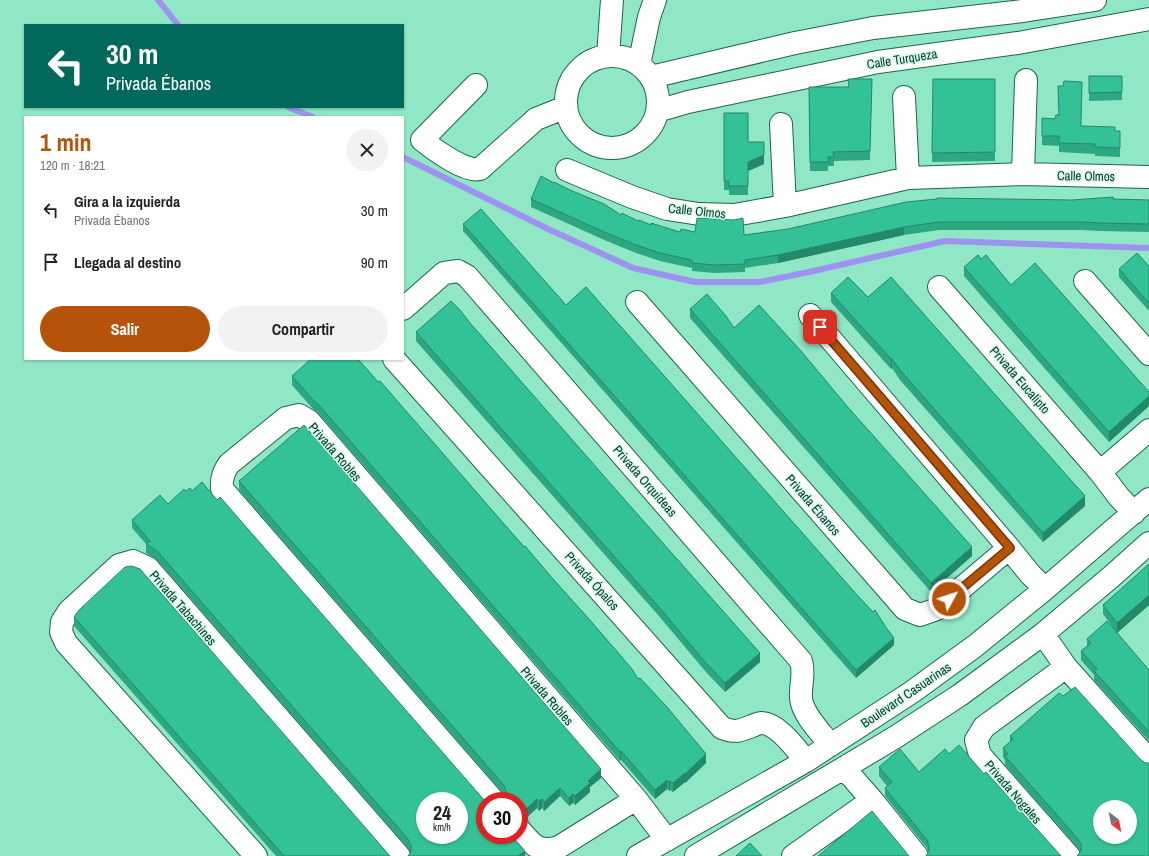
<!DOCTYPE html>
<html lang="es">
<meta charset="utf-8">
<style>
:root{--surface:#fff;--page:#f2f2f2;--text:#222;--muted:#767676;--accent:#b45309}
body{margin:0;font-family:"Archivo Narrow",sans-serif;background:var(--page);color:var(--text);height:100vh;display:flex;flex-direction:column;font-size:15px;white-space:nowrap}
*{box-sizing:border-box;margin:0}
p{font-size:13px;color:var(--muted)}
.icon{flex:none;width:22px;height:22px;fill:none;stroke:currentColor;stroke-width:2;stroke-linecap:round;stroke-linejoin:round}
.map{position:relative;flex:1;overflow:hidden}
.panel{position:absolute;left:24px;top:116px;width:380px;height:244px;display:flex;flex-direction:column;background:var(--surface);border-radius:0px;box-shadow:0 1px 3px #0004}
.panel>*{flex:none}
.hud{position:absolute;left:24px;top:24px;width:380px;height:84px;border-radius:0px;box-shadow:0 1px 3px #0004;background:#00695c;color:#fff;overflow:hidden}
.needle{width:26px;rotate:148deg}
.controls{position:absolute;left:1093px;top:800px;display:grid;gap:8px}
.controls a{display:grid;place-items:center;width:44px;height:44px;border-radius:50%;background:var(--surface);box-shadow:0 1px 3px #0004;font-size:20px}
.speed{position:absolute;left:416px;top:792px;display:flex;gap:8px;font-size:20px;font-weight:700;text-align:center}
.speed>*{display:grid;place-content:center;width:52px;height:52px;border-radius:50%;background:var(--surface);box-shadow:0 1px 3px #0004;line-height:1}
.speed small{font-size:10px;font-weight:400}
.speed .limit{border:6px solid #d22;background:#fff;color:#111}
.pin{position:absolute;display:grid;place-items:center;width:34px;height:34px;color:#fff;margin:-17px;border-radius:8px;box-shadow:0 2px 6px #0006}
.me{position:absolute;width:44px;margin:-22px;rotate:50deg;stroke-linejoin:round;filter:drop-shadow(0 0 3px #0008)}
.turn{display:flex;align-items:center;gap:14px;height:84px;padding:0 16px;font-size:18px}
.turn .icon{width:52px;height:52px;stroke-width:2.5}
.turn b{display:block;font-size:28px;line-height:34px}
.round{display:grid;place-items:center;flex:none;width:42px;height:42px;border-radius:21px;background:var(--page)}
.head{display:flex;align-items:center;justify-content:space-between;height:68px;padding:0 16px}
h1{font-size:24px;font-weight:700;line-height:30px;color:var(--accent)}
.button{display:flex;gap:8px;margin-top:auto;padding:8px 16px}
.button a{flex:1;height:46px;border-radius:24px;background:var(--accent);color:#fff;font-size:16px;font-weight:700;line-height:46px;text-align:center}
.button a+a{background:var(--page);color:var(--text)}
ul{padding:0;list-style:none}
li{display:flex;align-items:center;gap:12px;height:52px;padding:0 16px}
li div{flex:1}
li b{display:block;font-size:15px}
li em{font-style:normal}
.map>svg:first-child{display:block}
</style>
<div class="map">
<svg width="1149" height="856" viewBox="0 0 1149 856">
<rect width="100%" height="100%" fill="#8fe7c6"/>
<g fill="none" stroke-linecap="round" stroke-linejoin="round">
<path stroke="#9d92ef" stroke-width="6" d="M158 0 178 25
M288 107 313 117
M403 157 546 228 633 268 695 282H760L809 272 945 241 1149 248"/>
<g stroke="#1f644e" stroke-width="24">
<path id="minor" d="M608 56 612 0
M566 102a46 46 0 1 1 92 0a46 46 0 1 1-92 0Z
M639 65 649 17 655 0
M651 77 795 43 873 28 1023 11 1095 0
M476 85 422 140C433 149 466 173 480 169L536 119 566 107
M904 97 908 178
M657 111 688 102 878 62 1018 43 1149 19
M781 124 785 206
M567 170 632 197 667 209 699 214 734 215 785 206 908 178 1023 174 1149 177
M1023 174 1026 80
M1085 281 1149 354
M939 287 1100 472 1119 497 1134 513
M637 302 905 609 920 615 937 609 1009 548
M403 309 444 273 458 271 467 276 801 661C805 674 800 685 801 698 802 714 821 733 831 745
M810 315 1009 548 1030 574 1045 589
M394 359 722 728C735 733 740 731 752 726 755 725 758 723 761 723 778 723 796 749 806 761
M1100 472 1149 430
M1043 634 1066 667 1149 760
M1066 667 984 727 976 740 980 755 1069 856
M844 768 872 800 917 856
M494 801 222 489C221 479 223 472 229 464L286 418 299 415 309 421 636 799 667 840
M519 829C533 845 537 853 559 847L636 799
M256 856 66 643 61 632 62 622 69 611 119 565 133 561 148 568 399 856
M638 856 806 761 912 692 975 646 1045 589 1149 499
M696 856 894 738 960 695 1043 634 1111 577 1149 543
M793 856 872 800"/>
</g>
<use href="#minor" stroke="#fff" stroke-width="22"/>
</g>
<path fill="#2ca782" d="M1089 76 1122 92V100L1089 101Z
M872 79 870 160 834 161V166H828V171H810L809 87H848Z
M933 79H995V161L932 162Z
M1058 86 1081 126 1115 131 1120 140V157L1095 156V154L1059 152V146L1042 145V118L1055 119 1059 115Z
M724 113 748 142 764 164 748 171V195H729V190H724Z
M554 183 621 215 651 225 680 232H695L744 235 1072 200 1113 199 1149 200V232L1099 231 1083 230H939L904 235 778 263 745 268V272L715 273 692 271V268L660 261 636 253 602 239 531 207V199Z
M463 224 894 645 856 678 463 231Z
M981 259 1011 285 1149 392V406L1109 442 964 276V267Z
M1149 266V311L1119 277V269Z
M831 293 1085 506 1043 542 900 380 892 368 891 369 831 302Z
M690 309 734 328 972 556 931 592 690 318Z
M470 323 760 662 725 692 706 672 658 615 416 341V332Z
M292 376 378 382 553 579 638 679 706 763 685 783V782L673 792 670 790 669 791 667 789 655 799 621 760 620 761 318 413 313 409 292 385Z
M239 481 601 778 590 787V792L575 805 573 803 569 806 560 796 544 811 542 808 539 811 537 808 525 819 519 817V801L505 797 503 793 239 490Z
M186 491H192L525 856 410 852 408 848 157 560 146 553V544L132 528V520L168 504Z
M1149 564V605L1117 633 1103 614V605Z
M74 617 390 856H276L74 626Z
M1087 639 1149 670V741L1094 680V675L1081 660V651L1087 646Z
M1063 696 1140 759 1145 763 1080 852 1078 848 1005 765V760L1003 757V748L1010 742V736Z
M949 754 984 774 928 852 927 848 885 796V788L887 786 879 776V767L919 772Z"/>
<path fill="#24886a" d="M764 142V164L748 171V195V162Z
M904 227V235L778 263V255Z
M891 359H892V368L891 369Z
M1149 396V406L1109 442V432Z
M1085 496V506L1043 542V533Z
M972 547V556L931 592V583Z
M1149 595V605L1117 633V623Z
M894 638V645L856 678V670Z
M760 653V662L725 692V683Z
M621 751V760L620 761V752Z
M706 754V763L685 783V774Z
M601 769V778L590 787V792L575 805V796L588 781Z
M685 773V782L673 792V783Z
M667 780V789L655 799V790Z
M670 781V790L669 791V782Z
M560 788V796L544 811V802Z
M573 794V803L569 806V798Z
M537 799V808L525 819V810Z
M542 799V808L539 811V802Z
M525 851V856H518Z"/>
<path fill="#33c297" stroke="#24886a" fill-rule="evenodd" d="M1089 76H1122V92L1089 93Z
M848 79H872L870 151 833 152 834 157H828V162H810L809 87H849Z
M933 79H995V152L932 153Z
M1064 81 1082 82 1081 126 1115 127V131H1120V148L1095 147V144L1059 143V136H1042V118L1055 119 1056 115H1059L1058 86H1063Z
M724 113H748V142H764V155L748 162V186H729V181H724Z
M541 176 554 183V182L570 190 604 204 621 215 622 213 638 221 639 220 651 225V223L680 232 681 229 695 232 697 218 734 220 743 218 744 235 788 229 906 202 937 199V198L1072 200 1113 197V199L1149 200V224L1099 223 1083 222H939L904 227 778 255 745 260V264L715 265 692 263V260L660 253 636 245 602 231 531 199Z
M481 209 566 305 586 287 857 595 873 612 875 610 887 629 894 638 856 670 463 224Z
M1137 253 1149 266V303L1119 269Z
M978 255 981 259 986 255 1011 285 1035 263 1149 392V396L1109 432 964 267Z
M848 277 868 297 891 277 1085 496 1043 533 900 370 892 359H891L831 293Z
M707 294 726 316 734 328 759 305 801 351 846 405 972 547 931 583 690 309Z
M451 301 460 310 470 323 617 491 760 653 725 683 706 663 658 606 416 332Z
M311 359H358L378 382 380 381 524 547 525 546 553 579 589 619 632 669 638 679 640 678 667 707 706 754 685 774V773L673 783 670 781 669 782 667 780 655 790 621 751 620 752 318 404 313 400 292 376Z
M304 425 601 769 588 781 590 783 575 796 573 794 569 798 560 788 544 802 542 799 539 802 537 799 525 810 519 808V801H503L506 797V790L503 784 239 481Z
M202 482 217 500 220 497 485 801V835H511L525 851 518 856H408L411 852V845L408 839 157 551 146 544 150 541 132 520 160 495 168 504 184 489 186 491 190 488 192 491ZM425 801H459V835H425Z
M1149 564V595L1117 623 1103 605Z
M132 566 140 569 390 856H284L74 617 79 610 125 567Z
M1107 621 1149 670V732L1094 671 1097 669 1081 651 1091 643 1087 639Z
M1075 687 1140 759 1145 763H1149V856H1077L1081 851V844L1078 839 1005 756 1008 754 1003 748 1013 739 1010 736 1059 693 1063 696ZM1100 807H1130V837H1100Z
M959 745 984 774 986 772 1061 856H926L929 851V846L927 840 885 788 892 782 879 767 900 749 919 772 945 749 949 754Z
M872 811 909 856H818Z
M750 843 762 856H736Z"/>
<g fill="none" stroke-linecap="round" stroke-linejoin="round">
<g stroke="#753606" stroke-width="10">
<path id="route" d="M820 327 1010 548 949 599"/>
</g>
<use href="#route" stroke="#b45309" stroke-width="7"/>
</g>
<g text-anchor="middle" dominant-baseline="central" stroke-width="3" stroke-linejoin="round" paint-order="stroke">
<g font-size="13" fill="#0f3528" stroke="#d4feec">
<text transform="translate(902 59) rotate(-9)">Calle Turqueza</text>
<text transform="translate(1086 176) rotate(1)">Calle Olmos</text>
<text transform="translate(697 211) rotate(6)">Calle Olmos</text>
<text transform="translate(1020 380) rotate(49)">Privada Eucalipto</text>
<text transform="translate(335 452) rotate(49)">Privada Robles</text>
<text transform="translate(645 481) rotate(49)">Privada Orquídeas</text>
<text transform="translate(813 505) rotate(49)">Privada Ébanos</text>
<text transform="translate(592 581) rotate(48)">Privada Ópalos</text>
<text transform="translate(183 608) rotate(49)">Privada Tabachines</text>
<text transform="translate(906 695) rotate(-34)">Boulevard Casuarinas</text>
<text transform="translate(547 696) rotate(49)">Privada Robles</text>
<text transform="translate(1013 792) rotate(49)">Privada Nogales</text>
</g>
</g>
</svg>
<div class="controls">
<a><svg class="needle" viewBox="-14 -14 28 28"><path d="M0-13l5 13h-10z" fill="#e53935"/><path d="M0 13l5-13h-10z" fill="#767676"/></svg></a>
</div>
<div class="speed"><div>24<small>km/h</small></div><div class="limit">30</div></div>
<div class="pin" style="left:820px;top:327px;background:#d93025"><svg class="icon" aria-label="arrive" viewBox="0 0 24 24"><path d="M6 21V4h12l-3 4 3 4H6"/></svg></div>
<svg class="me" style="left:949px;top:599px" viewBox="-20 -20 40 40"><circle r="17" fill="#b45309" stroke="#fff" stroke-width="3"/><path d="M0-11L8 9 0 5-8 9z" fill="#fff"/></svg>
<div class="hud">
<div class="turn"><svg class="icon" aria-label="left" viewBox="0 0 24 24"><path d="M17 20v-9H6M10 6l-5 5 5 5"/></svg><div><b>30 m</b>Privada Ébanos</div></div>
</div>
<section class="panel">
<div class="head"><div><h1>1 min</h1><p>120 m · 18:21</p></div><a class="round"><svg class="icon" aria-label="close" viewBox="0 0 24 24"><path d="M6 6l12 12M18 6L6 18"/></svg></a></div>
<ul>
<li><svg class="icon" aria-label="left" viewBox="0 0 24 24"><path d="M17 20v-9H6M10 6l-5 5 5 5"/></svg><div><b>Gira a la izquierda</b><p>Privada Ébanos</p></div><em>30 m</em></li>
<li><svg class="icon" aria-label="arrive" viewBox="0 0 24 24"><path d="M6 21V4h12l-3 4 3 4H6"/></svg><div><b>Llegada al destino</b></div><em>90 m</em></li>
</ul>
<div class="button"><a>Salir</a><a>Compartir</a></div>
</section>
</div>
